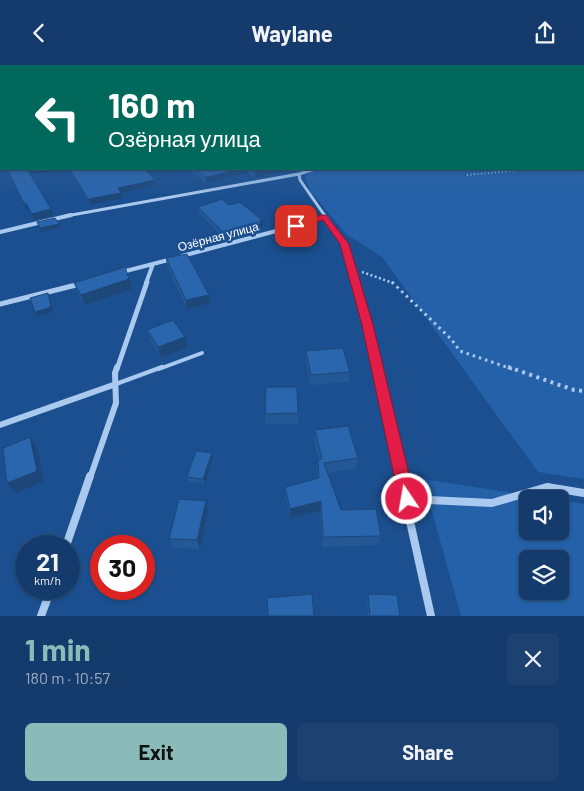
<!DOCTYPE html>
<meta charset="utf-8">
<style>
:root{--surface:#143b6b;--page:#1d4271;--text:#f1f3f6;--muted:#9dadc1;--line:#33557e;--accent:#8bbbb9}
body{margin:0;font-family:Barlow,sans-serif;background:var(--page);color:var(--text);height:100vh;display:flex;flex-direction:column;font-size:19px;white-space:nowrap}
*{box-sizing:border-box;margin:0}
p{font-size:16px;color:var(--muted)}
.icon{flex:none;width:28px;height:28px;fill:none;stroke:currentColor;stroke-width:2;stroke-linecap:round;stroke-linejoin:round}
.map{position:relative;height:551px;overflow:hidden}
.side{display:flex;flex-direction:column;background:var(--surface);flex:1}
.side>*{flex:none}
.guide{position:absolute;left:0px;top:0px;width:585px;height:105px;box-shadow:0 1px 4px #0004,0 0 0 1px var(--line);background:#00695c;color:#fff;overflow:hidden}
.buttons{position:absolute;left:519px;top:425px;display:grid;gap:10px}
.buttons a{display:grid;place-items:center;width:50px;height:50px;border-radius:8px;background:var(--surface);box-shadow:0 1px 4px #0004,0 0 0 1px var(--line);font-size:25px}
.speed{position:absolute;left:15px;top:470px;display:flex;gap:10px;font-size:25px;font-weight:700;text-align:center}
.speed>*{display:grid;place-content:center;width:65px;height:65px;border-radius:50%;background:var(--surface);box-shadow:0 1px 4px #0004,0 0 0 1px var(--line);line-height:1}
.speed small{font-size:12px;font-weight:400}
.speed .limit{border:8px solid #d22;background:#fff;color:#111}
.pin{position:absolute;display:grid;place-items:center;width:42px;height:42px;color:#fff;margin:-21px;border-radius:10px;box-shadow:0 2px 8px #0006}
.me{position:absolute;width:55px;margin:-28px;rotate:348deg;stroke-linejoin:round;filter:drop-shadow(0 0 4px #0008)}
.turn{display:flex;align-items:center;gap:18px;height:105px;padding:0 25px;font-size:22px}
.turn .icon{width:65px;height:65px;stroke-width:2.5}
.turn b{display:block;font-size:35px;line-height:42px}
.round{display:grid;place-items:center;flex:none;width:52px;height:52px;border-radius:8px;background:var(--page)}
.summary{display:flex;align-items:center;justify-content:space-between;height:85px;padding:0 25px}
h1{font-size:30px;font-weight:700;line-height:38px;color:var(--accent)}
.action{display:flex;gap:10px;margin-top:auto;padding:10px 25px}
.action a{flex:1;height:58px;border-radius:8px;background:var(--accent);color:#111;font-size:20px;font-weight:700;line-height:58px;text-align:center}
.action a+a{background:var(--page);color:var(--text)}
header{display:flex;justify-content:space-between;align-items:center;height:65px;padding:0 25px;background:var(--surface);font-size:22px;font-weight:700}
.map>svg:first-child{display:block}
</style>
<header><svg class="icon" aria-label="back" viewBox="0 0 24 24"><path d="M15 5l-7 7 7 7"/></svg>Waylane<svg class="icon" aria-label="share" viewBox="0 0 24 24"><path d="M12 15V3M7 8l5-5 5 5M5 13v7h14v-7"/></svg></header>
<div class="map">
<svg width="584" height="551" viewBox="0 0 584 551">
<rect width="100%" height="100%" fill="#1b4f8f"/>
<path fill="#2461a8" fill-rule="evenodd" d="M584 85V414L538 407 382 192 346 169 311 127 305 113 312 104H584Z
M423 414 552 434H528V466H560V435L584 439V551H461ZM528 494H560V526H528Z"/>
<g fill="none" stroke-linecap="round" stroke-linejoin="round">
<path stroke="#a9c9ee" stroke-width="2" stroke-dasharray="1 2.5" stroke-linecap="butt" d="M467 110 520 105H584"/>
<path stroke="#a9c9ee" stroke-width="2.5" stroke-dasharray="2 2.5" stroke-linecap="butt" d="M362 207 393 218"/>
<path stroke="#a9c9ee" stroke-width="3" stroke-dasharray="2.5 4" stroke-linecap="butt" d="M392 217 451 274 460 286 512 304"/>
<path stroke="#a9c9ee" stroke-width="4" stroke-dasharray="3 4.5" stroke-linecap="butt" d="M508 302 574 325 584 326"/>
<path stroke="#a9c9ee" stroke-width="4" d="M159 304 202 288"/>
<path stroke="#a9c9ee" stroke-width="4.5" d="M116 319 162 302"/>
<path stroke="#a9c9ee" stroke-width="3" d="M315 104 299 109 300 115 325 151
M66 151 299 109"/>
<path stroke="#a9c9ee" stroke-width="4" d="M324 150 344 179 355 218
M0 167 71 150
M182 191 314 156 324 151
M122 207 172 194
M146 218 153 199"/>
<path stroke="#a9c9ee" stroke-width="5" d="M355 217 377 304
M0 239 80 219
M117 304 147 217"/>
<path stroke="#a9c9ee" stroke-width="6" d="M376 302 401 413
M0 360 116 319
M90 413 116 338 115 308 117 302"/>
<path stroke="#a9c9ee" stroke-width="8" d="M400 411 431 551
M407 434 492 438 547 422 584 428
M66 481 90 411
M41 551 51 524"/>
</g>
<path fill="#245895" d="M69 104H174L150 108 156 120 121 128 123 133 90 140Z
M188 104H285V105L255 113 247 108 207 118Z
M229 140 263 156V162H261V166L226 175 199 148 198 142Z
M166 193 211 238 187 244 167 201Z
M74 218 132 224 85 240 78 228Z
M147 265 187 282 161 293 150 275Z
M306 286 350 307 349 317 311 320 306 296Z
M298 348V359H265V349Z
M315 365 358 393 356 404 327 408 341 445 381 471 378 480 322 482 320 446 291 453 285 432V422L318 414 317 406 318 395H319L314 375Z
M212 388 213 393 205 419 188 417 187 412Z
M208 446 200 484 173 483 169 474Z
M368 529 400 551H368L367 533Z"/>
<path fill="#1d4779" d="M27 104H62L29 110Z
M147 104H174L150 108 151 111 148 112Z
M243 104H247V108L207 118 206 112Z
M270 104H285V105L255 113V107Z
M155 115 156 120 121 128 123 133 90 140 88 134 118 123Z
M26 138 28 144 27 145 24 139Z
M51 144 53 150 35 155 32 149Z
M259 156H263V162H261V166L226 175 225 169Z
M59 159 60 163 42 167 40 163Z
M129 214 132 224 85 240 81 230Z
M48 228 50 233 53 247 37 252 35 247Z
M209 230 211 238 187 244 186 235Z
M185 272 187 282 161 293 158 282Z
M30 372 37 383 44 416 16 428 7 418Z
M212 388 213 393 205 419 203 414Z
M206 436 208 446 200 484 197 475Z
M321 436 320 446 291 453 290 444Z"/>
<path fill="#2a66ad" stroke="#1d4779" d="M0 80H1V92L0 90Z
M7 104H31H27L51 144 32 149 26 138 24 139Z
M70 104H148L150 106H147L155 115 118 123 121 128 88 134Z
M194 104H243L206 112Z
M248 104H270L255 107Z
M222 134 229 140 240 137 263 156H259L261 159 225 169 198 142Z
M55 153 59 159 40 163 37 157Z
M187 189 209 230 186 235 166 193Z
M125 202 129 214 81 230 74 218Z
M48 228 51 242 35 247 30 233Z
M173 255 185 272 158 282 147 265Z
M343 283 350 307 311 310 306 286Z
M266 322H297L298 348 265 349Z
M348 361 358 393 324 398 341 445 376 444 381 471 323 472 321 436 290 444 285 422 319 413 318 395 322 394 315 365Z
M30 372 37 406 7 418 3 383Z
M196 386 212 388 203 414 187 412Z
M179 434 206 436 197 475 169 474Z
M312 529 314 551H268L267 533Z
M368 529 397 530 400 551H370Z"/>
<linearGradient id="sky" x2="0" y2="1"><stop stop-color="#0f2b4f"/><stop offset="0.42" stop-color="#39639b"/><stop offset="1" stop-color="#39639b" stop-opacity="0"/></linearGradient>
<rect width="584" height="133" fill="url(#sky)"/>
<path fill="#e11d48" stroke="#92132f" d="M321 150H326L349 179 373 260 415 434 412 439 407 441 401 439 399 434 362 260 340 179 323 155 296 163 292 161Z"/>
<g text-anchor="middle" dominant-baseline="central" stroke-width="5" stroke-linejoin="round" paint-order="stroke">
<g font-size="12" fill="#fff" stroke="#1b4f8f">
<text transform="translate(218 171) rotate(-15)">Озёрная улица</text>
</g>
</g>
</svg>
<div class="buttons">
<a><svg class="icon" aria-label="sound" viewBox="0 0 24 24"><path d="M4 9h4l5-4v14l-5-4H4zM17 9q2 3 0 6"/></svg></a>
<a><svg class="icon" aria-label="layers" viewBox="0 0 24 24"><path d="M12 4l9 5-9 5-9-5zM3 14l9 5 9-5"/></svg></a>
</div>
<div class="speed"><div>21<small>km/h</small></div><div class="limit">30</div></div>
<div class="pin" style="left:296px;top:161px;background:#d93025"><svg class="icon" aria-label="arrive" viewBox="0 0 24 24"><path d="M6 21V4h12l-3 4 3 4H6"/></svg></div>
<svg class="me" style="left:407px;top:434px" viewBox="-20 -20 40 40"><circle r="17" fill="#e11d48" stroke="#fff" stroke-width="3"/><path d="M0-11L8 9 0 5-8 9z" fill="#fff"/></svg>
<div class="guide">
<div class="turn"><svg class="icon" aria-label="left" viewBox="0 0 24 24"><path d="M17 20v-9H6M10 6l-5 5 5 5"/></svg><div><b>160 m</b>Озёрная улица</div></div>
</div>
</div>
<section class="side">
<div class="summary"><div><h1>1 min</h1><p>180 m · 10:57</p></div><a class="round"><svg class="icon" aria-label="close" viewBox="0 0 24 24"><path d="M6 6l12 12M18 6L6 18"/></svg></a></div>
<div class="action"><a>Exit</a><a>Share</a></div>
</section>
